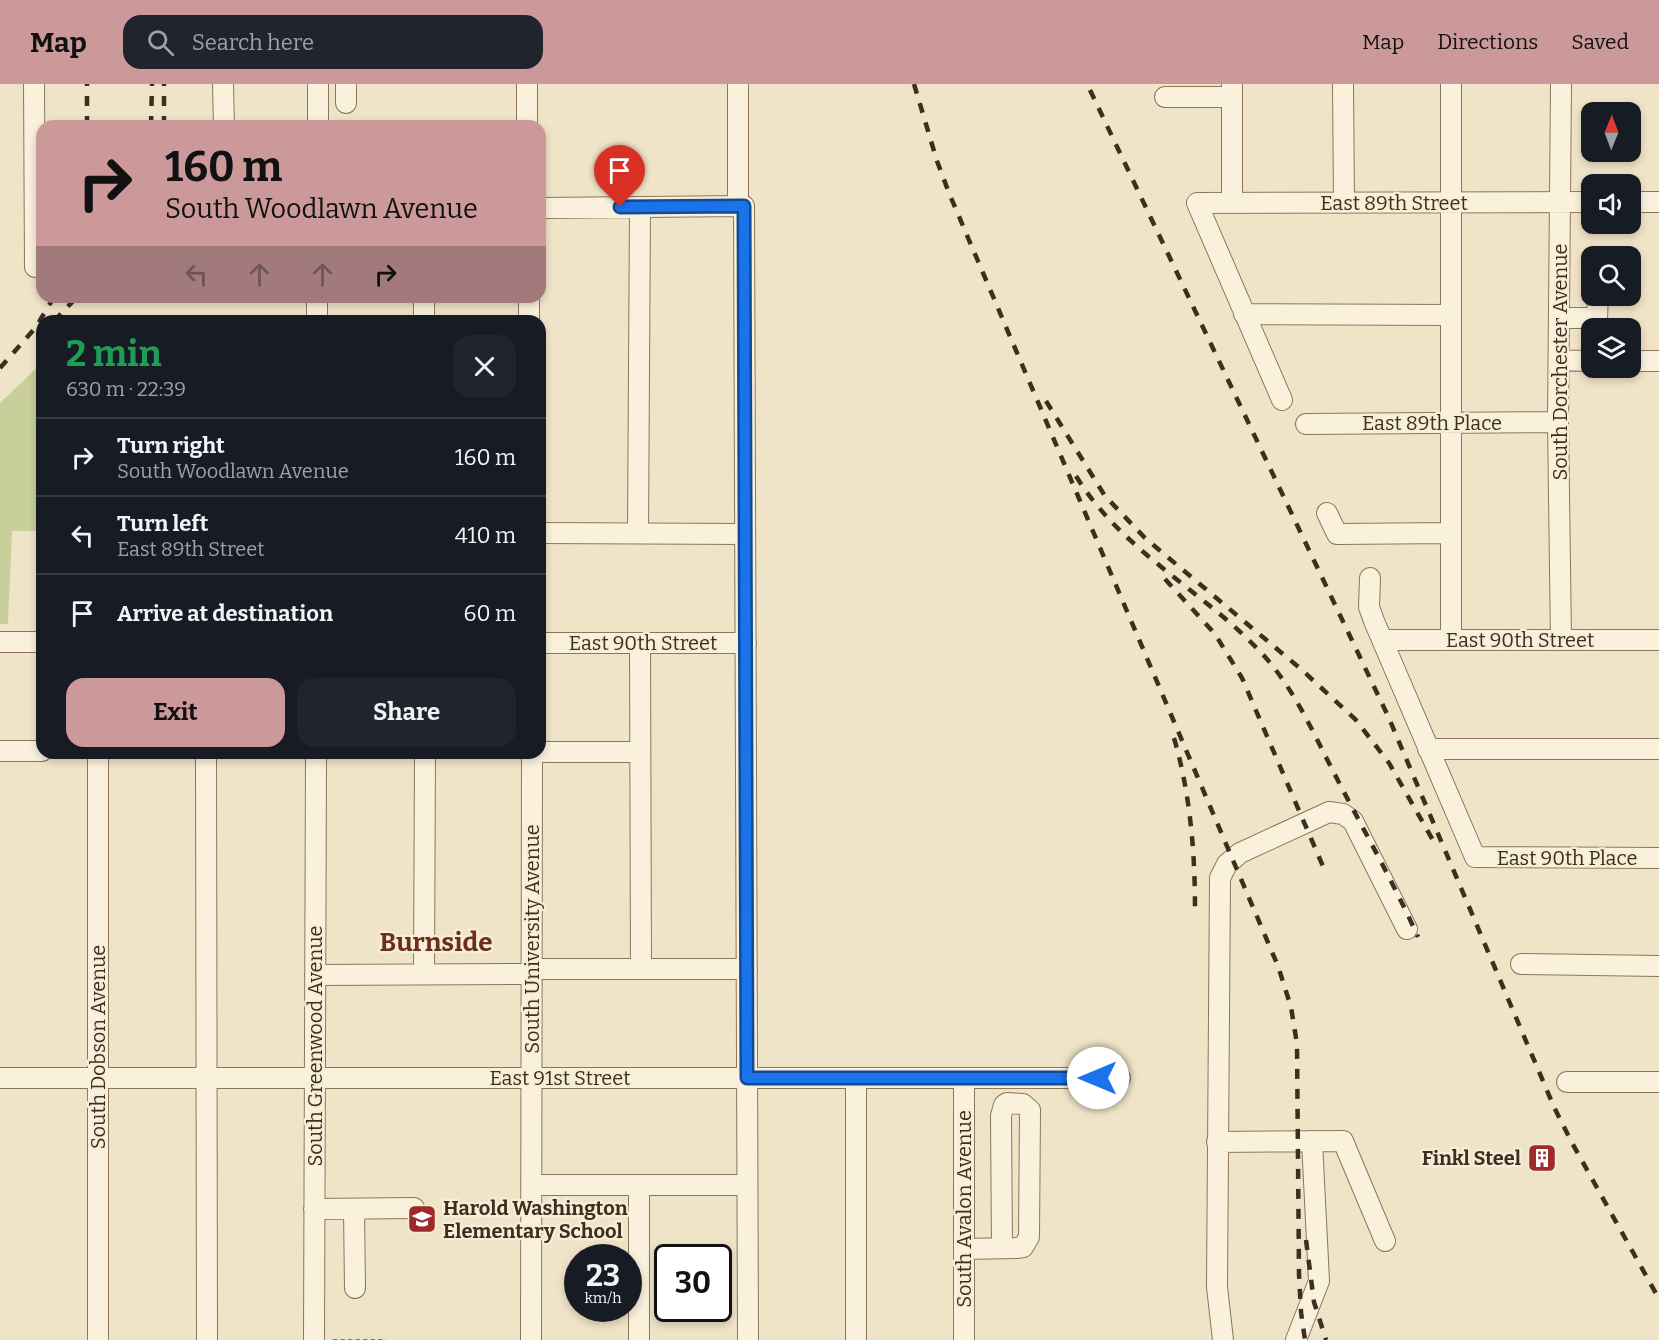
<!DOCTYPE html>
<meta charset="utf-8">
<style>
:root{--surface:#171b24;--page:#20242c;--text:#f1f3f6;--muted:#9ea1a6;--line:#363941;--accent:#cc999b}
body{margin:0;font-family:Bitter,serif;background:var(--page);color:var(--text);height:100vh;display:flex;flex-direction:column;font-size:22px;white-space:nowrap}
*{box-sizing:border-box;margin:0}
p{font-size:20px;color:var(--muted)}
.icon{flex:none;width:33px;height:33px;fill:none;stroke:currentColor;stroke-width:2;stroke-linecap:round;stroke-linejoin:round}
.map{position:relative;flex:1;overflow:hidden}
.side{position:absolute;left:36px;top:231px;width:510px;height:444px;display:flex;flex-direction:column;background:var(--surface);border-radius:18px;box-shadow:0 3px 9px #0003}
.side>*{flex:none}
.top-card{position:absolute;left:36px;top:36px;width:510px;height:183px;border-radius:18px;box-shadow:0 3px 9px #0003;background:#cc999b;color:#111;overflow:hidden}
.needle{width:39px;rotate:1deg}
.tools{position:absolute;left:1581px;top:18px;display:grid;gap:12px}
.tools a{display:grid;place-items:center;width:60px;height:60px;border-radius:12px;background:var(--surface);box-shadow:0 3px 9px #0003;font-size:30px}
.speed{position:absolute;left:564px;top:1160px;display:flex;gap:12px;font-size:30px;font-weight:700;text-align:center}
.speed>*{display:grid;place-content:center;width:78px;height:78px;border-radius:50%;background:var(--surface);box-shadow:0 3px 9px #0003;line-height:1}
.speed small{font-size:15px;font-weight:400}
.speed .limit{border:3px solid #111;border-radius:9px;background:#fff;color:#111}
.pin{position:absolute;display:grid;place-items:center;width:51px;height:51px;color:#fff;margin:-62px -26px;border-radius:50% 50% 50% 0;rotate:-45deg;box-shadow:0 0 6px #0007}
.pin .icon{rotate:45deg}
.me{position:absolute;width:66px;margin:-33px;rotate:270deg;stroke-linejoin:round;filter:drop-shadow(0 0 4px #0008)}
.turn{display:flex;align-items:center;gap:21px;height:126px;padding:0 30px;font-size:27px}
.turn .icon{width:78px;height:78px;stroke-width:2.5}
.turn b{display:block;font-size:42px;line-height:51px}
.lanes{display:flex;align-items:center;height:57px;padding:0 30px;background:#0003;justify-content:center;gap:30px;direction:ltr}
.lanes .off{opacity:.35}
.round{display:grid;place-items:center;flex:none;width:63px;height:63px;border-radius:18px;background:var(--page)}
.headline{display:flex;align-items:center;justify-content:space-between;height:102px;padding:0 30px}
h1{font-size:36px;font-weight:700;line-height:45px;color:#1e9e55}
.action{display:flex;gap:12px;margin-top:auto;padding:12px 30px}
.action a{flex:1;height:69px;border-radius:18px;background:var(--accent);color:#111;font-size:24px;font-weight:700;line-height:69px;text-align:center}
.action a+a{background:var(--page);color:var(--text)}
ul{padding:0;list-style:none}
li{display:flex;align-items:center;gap:18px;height:78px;padding:0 30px;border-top:2px solid var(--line)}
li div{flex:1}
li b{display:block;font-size:22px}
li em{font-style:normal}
header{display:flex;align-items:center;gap:36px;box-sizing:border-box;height:84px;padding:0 30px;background:var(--accent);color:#111}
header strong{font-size:28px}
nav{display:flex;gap:33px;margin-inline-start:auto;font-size:21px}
.search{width:420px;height:54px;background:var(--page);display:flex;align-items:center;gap:15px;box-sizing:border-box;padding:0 21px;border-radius:18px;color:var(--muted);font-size:22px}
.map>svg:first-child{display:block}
</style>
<header>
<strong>Map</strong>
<div class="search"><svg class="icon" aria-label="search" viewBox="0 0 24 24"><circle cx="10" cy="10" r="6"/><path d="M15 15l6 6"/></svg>Search here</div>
<nav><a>Map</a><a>Directions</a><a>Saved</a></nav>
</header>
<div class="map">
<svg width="1659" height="1256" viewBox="0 0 1659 1256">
<rect width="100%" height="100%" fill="#f0e4c8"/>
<path fill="#c9cf9b" d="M42 279V447H12L8 540H0V319Z"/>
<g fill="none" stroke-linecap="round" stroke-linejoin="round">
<g stroke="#8d765c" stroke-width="22">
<path id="minor" d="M34 0 35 183
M223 0 224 42
M346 0V19
M527 0V42
M738 0V122
M1343 0 1344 119
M1561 0 1558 338 1561 556
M1165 13H1232
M318 42V0
M1630 118H1659
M1232 119V0
M540 124 744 122 748 1256
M529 213V237
M1244 230 1451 231
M1559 234H1597L1598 212
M317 237V213
M424 237V213
M1559 276 1592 277
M1630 277H1659
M1282 316 1197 119 1592 118
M1306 340 1558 338
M1327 429 1337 450 1451 449
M540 449 745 450
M638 449 640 123
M1370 494 1369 523 1374 537 1475 773 1659 774
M1382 556H1659
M1451 556V0
M0 558H42
M540 559H746
M640 559 641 885
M1428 665H1659
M0 667H42
M540 668H640
M206 669 207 1256
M1521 880 1659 882
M532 885H747
M424 890 425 669
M315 891 532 890
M0 994H1120
M1567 998H1659
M1217 1058 1343 1057 1385 1157
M531 1101H747
M639 1101V1256
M314 1125 414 1124
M354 1125 355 1204
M964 1165 1016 1164 1023 1163 1029 1153 1030 1026 1023 1020 1007 1019 1004 1021 1001 1032 1002 1164
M98 1256V669
M314 1256 316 669
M531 1256 532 669
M856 1256V994
M964 1256V994
M1223 1256 1217 1203 1220 794 1227 780 1240 769 1329 728 1343 730 1353 737 1407 845
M1296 1256 1319 1197 1312 1057"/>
</g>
<path stroke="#8d765c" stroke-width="2" stroke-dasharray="4.5 3" stroke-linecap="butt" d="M333 1256H386"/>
<use href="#minor" stroke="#faf1dc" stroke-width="20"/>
<path stroke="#3d2e20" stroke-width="4.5" stroke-dasharray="10 10" stroke-linecap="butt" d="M914 0 937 77 949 109 1278 882 1291 923 1297 960 1299 1190 1301 1228 1305 1256
M1090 6 1388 632 1554 1023 1571 1057 1659 1215
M87 42V0
M114 42V41
M151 42 152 0
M164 42V0
M54 237 77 213
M0 284 36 243 54 213
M1046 317 1105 412 1145 454 1302 586 1356 636 1389 679 1434 758
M1076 392C1123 469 1208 509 1266 574 1294 606 1312 646 1331 683 1360 740 1392 795 1418 853
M1165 495 1215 550 1242 594 1325 787
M1174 654C1190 709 1195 767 1195 825
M1306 1156 1314 1218 1326 1256"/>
</g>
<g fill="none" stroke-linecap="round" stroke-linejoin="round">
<g stroke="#114b97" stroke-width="15">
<path id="route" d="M620 123 744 122 747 994H1098"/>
</g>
<use href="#route" stroke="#1a73e8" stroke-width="10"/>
</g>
<defs>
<g id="building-square" transform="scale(1.5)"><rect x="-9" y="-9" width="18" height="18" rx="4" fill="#9e2a2b" stroke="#f7eed8"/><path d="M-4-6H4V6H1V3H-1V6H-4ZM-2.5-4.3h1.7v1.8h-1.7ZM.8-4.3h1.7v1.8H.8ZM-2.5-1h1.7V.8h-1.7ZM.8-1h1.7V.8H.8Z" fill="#fff"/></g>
<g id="school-square" transform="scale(1.5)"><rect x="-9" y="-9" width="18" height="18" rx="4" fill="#9e2a2b" stroke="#f7eed8"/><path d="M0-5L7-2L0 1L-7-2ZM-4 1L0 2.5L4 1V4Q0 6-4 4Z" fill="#fff"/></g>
</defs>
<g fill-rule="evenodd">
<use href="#building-square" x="1542" y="1074"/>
<use href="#school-square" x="422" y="1135"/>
</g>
<g text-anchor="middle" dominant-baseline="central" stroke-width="4.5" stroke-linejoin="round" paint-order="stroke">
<g font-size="20" fill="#3d2e20" stroke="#f7eed8">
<text x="1394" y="119">East 89th Street</text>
<text transform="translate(1560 278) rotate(-90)">South Dorchester Avenue</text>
<text x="1432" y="339">East 89th Place</text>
<text x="1520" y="556">East 90th Street</text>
<text x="643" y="559">East 90th Street</text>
<text x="1567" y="774">East 90th Place</text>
<text transform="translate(532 855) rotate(-90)">South University Avenue</text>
<text transform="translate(315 962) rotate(-90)">South Greenwood Avenue</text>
<text transform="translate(98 963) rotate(-90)">South Dobson Avenue</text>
<text x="560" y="994">East 91st Street</text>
<text transform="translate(964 1125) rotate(-90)">South Avalon Avenue</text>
</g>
<g font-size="20" font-weight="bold" fill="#3d2e20" stroke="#f7eed8" text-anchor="end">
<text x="1521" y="1074">Finkl Steel</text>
<text x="443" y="1124" text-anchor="start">Harold Washington<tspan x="443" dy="23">Elementary School</tspan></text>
</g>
<g font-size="26" font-weight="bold" fill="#6b2e1e" stroke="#f7eed8">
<text x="436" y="858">Burnside</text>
</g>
</g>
</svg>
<div class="tools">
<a><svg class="needle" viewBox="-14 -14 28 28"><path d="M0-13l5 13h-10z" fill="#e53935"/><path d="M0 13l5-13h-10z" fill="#9ea1a6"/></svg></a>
<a><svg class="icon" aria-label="sound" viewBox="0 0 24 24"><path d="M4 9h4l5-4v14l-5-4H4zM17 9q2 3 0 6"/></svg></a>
<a><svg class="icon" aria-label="search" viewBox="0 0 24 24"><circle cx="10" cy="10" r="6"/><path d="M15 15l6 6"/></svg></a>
<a><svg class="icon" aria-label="layers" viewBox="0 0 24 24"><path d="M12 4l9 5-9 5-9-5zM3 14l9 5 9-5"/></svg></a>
</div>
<div class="speed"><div>23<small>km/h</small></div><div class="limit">30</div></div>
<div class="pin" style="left:620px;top:123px;background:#d93025"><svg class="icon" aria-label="arrive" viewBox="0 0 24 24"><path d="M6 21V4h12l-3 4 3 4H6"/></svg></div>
<svg class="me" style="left:1098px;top:994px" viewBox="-20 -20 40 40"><circle r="19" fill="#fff"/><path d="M0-13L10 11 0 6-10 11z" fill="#1a73e8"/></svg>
<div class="top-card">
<div class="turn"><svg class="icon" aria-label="right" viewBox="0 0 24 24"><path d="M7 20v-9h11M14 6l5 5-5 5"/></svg><div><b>160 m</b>South Woodlawn Avenue</div></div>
<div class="lanes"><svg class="icon off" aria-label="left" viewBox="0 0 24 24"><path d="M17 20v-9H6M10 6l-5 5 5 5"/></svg><svg class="icon off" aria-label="ahead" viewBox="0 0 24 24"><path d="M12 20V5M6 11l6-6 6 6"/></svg><svg class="icon off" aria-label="ahead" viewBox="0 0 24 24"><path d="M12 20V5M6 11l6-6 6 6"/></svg><svg class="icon" aria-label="right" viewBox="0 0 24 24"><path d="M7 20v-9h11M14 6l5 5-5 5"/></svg></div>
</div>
<section class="side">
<div class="headline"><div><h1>2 min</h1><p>630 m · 22:39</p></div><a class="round"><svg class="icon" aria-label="close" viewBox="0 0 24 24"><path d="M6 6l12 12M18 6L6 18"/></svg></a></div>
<ul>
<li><svg class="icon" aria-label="right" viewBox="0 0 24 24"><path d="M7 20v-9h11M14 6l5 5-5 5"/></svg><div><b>Turn right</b><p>South Woodlawn Avenue</p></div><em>160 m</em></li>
<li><svg class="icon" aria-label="left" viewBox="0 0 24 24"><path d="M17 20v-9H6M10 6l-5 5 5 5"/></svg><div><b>Turn left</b><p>East 89th Street</p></div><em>410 m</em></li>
<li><svg class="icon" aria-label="arrive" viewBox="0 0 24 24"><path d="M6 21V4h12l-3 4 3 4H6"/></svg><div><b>Arrive at destination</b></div><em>60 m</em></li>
</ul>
<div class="action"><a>Exit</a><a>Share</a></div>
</section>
</div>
